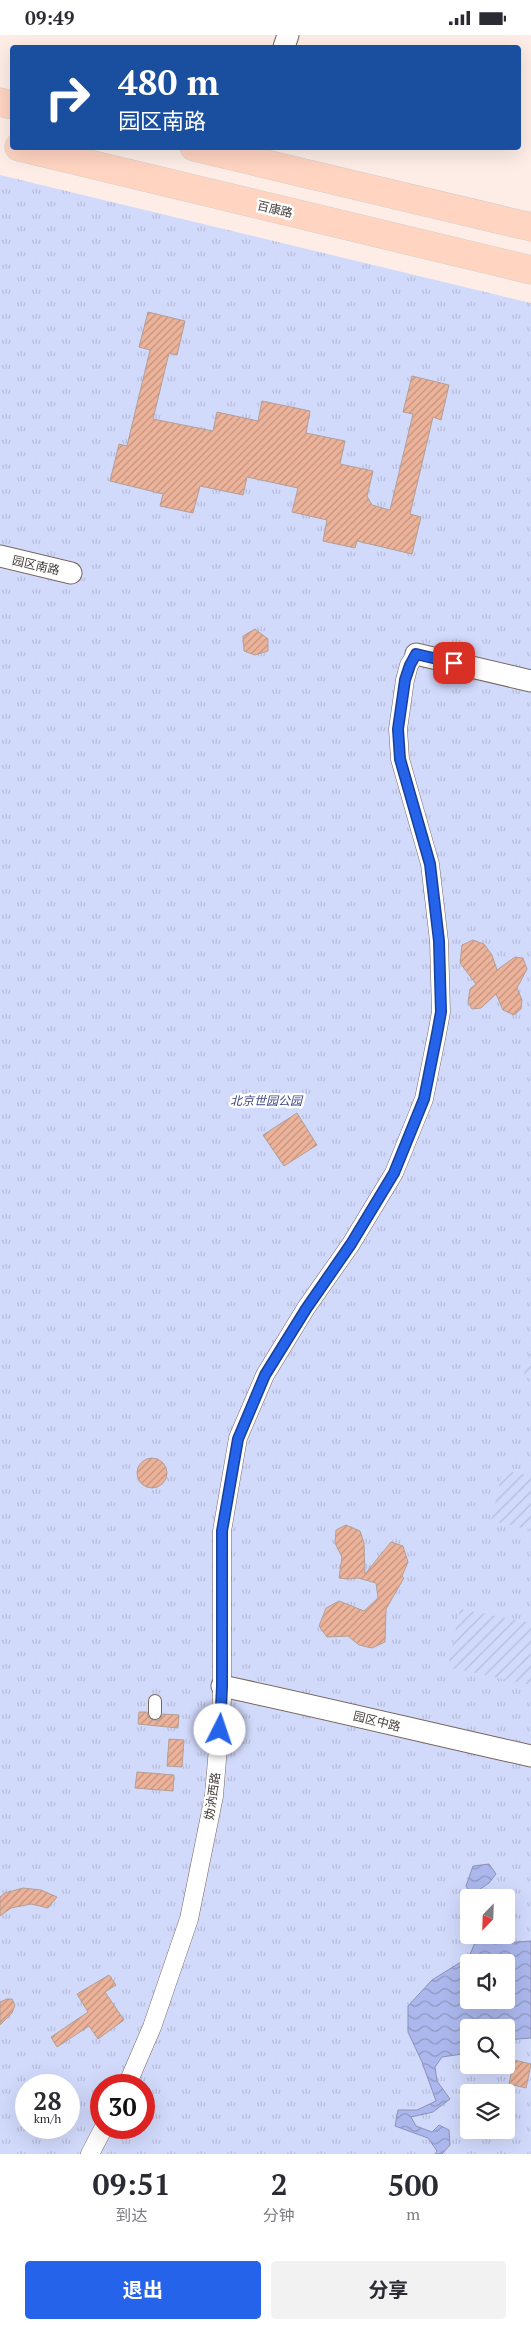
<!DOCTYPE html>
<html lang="zh">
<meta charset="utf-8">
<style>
:root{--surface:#fff;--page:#f2f2f3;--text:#2b2b33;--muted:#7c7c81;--accent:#2563eb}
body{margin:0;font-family:"PT Serif","Noto Sans SC",serif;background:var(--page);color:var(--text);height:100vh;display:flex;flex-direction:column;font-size:19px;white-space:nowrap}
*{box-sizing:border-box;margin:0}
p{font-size:16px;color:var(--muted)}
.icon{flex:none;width:28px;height:28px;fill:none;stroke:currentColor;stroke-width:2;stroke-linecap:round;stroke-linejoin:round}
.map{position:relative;height:2119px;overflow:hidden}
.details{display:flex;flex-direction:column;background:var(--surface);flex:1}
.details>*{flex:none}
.top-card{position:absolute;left:10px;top:10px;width:511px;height:105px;border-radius:5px;box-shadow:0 5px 20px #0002;background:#1a4fa0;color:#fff;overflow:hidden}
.needle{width:32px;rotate:203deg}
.controls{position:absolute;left:460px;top:1854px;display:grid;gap:10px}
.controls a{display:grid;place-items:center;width:55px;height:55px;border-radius:5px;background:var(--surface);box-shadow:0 5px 20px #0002;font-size:25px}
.speed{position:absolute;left:15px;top:2039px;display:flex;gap:10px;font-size:25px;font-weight:700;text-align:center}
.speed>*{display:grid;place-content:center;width:65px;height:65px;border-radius:50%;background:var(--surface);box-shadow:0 5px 20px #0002;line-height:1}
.speed small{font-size:12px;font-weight:400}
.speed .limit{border:8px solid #d22;background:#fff;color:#111}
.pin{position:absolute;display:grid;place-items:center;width:42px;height:42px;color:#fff;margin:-21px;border-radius:10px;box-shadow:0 2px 8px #0006}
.me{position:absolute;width:55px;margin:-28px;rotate:4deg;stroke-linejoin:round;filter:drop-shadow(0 0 4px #0008)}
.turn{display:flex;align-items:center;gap:18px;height:105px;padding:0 25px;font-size:22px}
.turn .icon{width:65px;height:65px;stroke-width:2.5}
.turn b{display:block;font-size:35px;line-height:42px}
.eta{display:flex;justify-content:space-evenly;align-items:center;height:85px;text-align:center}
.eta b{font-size:30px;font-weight:700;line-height:35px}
.button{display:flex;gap:10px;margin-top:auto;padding:10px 25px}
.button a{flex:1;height:58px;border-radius:5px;background:var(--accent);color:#fff;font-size:20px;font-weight:700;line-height:58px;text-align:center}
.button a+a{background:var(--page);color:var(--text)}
.status{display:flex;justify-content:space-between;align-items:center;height:35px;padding:0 25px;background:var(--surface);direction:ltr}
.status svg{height:14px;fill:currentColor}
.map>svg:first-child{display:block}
</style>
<div class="status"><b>09:49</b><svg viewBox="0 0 49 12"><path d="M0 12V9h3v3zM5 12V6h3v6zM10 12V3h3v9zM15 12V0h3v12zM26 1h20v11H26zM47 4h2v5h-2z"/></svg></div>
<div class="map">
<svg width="531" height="2119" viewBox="0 0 531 2119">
<defs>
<pattern id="park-tufts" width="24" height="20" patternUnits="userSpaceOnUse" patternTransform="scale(1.25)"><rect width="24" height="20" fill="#d2dafc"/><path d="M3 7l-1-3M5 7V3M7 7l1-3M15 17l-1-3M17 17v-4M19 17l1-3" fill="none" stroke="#b6bcd9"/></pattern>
<pattern id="garden-furrows" width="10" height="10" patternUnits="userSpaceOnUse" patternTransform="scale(1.25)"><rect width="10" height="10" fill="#d2dafc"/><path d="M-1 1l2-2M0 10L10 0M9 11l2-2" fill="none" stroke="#b6bcd9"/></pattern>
<pattern id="water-waves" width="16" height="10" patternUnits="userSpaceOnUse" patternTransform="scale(1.25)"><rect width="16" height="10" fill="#acb8ed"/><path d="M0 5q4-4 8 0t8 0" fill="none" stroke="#8e97c1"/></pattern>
<pattern id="building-hatch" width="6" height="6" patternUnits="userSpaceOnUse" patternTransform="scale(1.25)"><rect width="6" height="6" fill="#edb39a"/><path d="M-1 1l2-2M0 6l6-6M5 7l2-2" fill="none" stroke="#c2937e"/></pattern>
</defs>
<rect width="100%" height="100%" fill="#fdede6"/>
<path fill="url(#park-tufts)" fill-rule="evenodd" d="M0 140 531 268V2119H0ZM469 1862H506V1900H469ZM469 1928H506V1965H469ZM469 1992H506V2030H469ZM26 2050H69V2092H26ZM101 2050H144V2092H101ZM469 2058H506V2095H469Z"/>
<path fill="url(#garden-furrows)" d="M531 1315V1344L523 1342Z
M503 1435 531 1441V1495L491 1486Z
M460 1574 531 1588V1650L448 1632Z"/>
<path fill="url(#water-waves)" stroke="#8c92b6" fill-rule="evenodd" d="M489 1829 496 1839 489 1848 476 1857 479 1862H472L466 1851 473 1831Z
M488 1900H500L504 1908 531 1906V2003L506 2005V1992H469V2018L442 2022 435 2032 437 2046 450 2064 433 2077 411 2082 416 2091 432 2097 439 2090 449 2095 450 2110 442 2119H435L437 2116 428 2103 395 2091 398 2075H417L436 2066 422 2027 408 1997V1971L432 1945 469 1922 476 1905 491 1907ZM469 1928H506V1965H469Z"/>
<path fill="url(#building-hatch)" stroke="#b29f97" d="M148 277 185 286 177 320 169 318 153 384 213 396 217 377 258 386 262 366 310 376 306 398 345 406 340 429 373 436 367 461 372 470 390 475 413 379 403 377 412 341 449 350 441 385 433 382 410 479 421 482 412 519 357 506 355 513 323 506 327 485 292 477 298 453 247 442 243 460 200 451 193 478 160 471 163 459 110 446 119 409 127 411 150 315 139 312Z
M255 594 268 604V616L255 620 244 616 243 601Z
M473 905 484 909 492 920 497 935 515 922 523 923 527 934 517 953 522 965 521 974 514 980 503 975 496 959 481 973 472 974 468 967 470 954 476 949 460 928 462 910Z
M297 1078 317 1110 284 1131 263 1100Z
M137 1438a15 15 0 1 1 30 0a15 15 0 1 1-30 0Z
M346 1490 360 1496 364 1508 365 1539 391 1507 403 1511 408 1527 402 1541 404 1543 386 1574 385 1607 372 1613 359 1610 348 1601 327 1602 319 1591 326 1573 339 1566 364 1576 378 1563 376 1548 358 1543 347 1544 339 1543 342 1522 335 1508 336 1495Z
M139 1677H147L148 1682 155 1686 159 1685 163 1679 179 1680 178 1693 138 1689Z
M169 1704 184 1705 182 1732 167 1731Z
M137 1737 174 1740 173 1756 135 1753Z
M23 1853 41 1855 57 1862 48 1873 31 1869 11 1873 0 1881V1862L5 1858Z
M109 1940 116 1950 105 1957 124 1985 98 2004 89 1991 57 2012 51 2002 88 1977 77 1959Z
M7 1964H12L15 1970 12 1978 0 1990V1967Z
M514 2025 531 2029 526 2053 509 2049Z"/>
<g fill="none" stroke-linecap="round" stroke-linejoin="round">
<g stroke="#78675f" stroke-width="14">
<path id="pedestrian" d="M155 1666V1678"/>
</g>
<g stroke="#78675f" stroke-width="19">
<path id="minor" d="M127 2050 152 1992 189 1884 214 1761 222 1664V1496L238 1403 265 1340 306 1273 351 1209 394 1138 424 1064 437 999 441 977 439 906 430 829 400 724 398 694 405 645 409 630 416 619
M90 2119 104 2092"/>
</g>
<g stroke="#78675f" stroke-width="23">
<path id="tertiary" d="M284 12 288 0
M0 521 71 538
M416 619 531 646
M222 1651C325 1673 428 1698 531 1721"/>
</g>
<g stroke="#d2d0cf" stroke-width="29">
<path id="primary" d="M0 67 12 70
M19 112 531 235
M194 112 531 192"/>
</g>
<use href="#pedestrian" stroke="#fff" stroke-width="12"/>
<use href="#minor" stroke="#fff" stroke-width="18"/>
<use href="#tertiary" stroke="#fff" stroke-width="21"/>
<use href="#primary" stroke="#ffd4c1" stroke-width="28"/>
</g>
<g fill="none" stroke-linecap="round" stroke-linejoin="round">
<g stroke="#184099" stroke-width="12">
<path id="route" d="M220 1695 222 1651V1496L238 1404 265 1340 306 1274 351 1209 394 1138 424 1064 437 999 441 977 439 906 430 829 400 724 398 694 405 645 410 630 416 619 454 628"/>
</g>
<use href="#route" stroke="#2563eb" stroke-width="9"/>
</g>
<g text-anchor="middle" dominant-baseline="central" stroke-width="5" stroke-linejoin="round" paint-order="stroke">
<g font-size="12" fill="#433b37" stroke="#fff">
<text transform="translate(275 174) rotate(13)">百康路</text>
<text transform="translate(36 530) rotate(13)">园区南路</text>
<text transform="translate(377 1686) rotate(14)">园区中路</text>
<text transform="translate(212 1761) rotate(-82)">妫汭西路</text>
</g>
<g font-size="12" font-style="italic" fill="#3f4889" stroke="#fff">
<text x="266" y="1065">北京世园公园</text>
</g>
</g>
</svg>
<div class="controls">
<a><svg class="needle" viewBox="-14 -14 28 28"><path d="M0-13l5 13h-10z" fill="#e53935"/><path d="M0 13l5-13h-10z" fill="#7c7c81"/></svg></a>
<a><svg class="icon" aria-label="sound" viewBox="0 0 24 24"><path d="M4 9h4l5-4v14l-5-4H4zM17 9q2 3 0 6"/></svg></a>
<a><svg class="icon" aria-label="search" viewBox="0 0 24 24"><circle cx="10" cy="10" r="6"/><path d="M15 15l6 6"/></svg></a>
<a><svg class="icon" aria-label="layers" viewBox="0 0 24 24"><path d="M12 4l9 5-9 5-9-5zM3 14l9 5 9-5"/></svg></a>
</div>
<div class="speed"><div>28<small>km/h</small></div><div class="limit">30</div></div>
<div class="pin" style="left:454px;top:628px;background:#d93025"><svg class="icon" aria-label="arrive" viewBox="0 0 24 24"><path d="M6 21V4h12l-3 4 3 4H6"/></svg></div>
<svg class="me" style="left:220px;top:1695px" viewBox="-20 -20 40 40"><circle r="19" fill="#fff"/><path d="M0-13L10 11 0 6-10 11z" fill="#2563eb"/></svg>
<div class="top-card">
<div class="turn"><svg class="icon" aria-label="right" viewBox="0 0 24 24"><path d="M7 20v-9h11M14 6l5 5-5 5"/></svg><div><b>480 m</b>园区南路</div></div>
</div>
</div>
<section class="details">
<div class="eta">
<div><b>09:51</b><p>到达</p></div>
<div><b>2</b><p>分钟</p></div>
<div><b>500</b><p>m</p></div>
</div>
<div class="button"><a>退出</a><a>分享</a></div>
</section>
